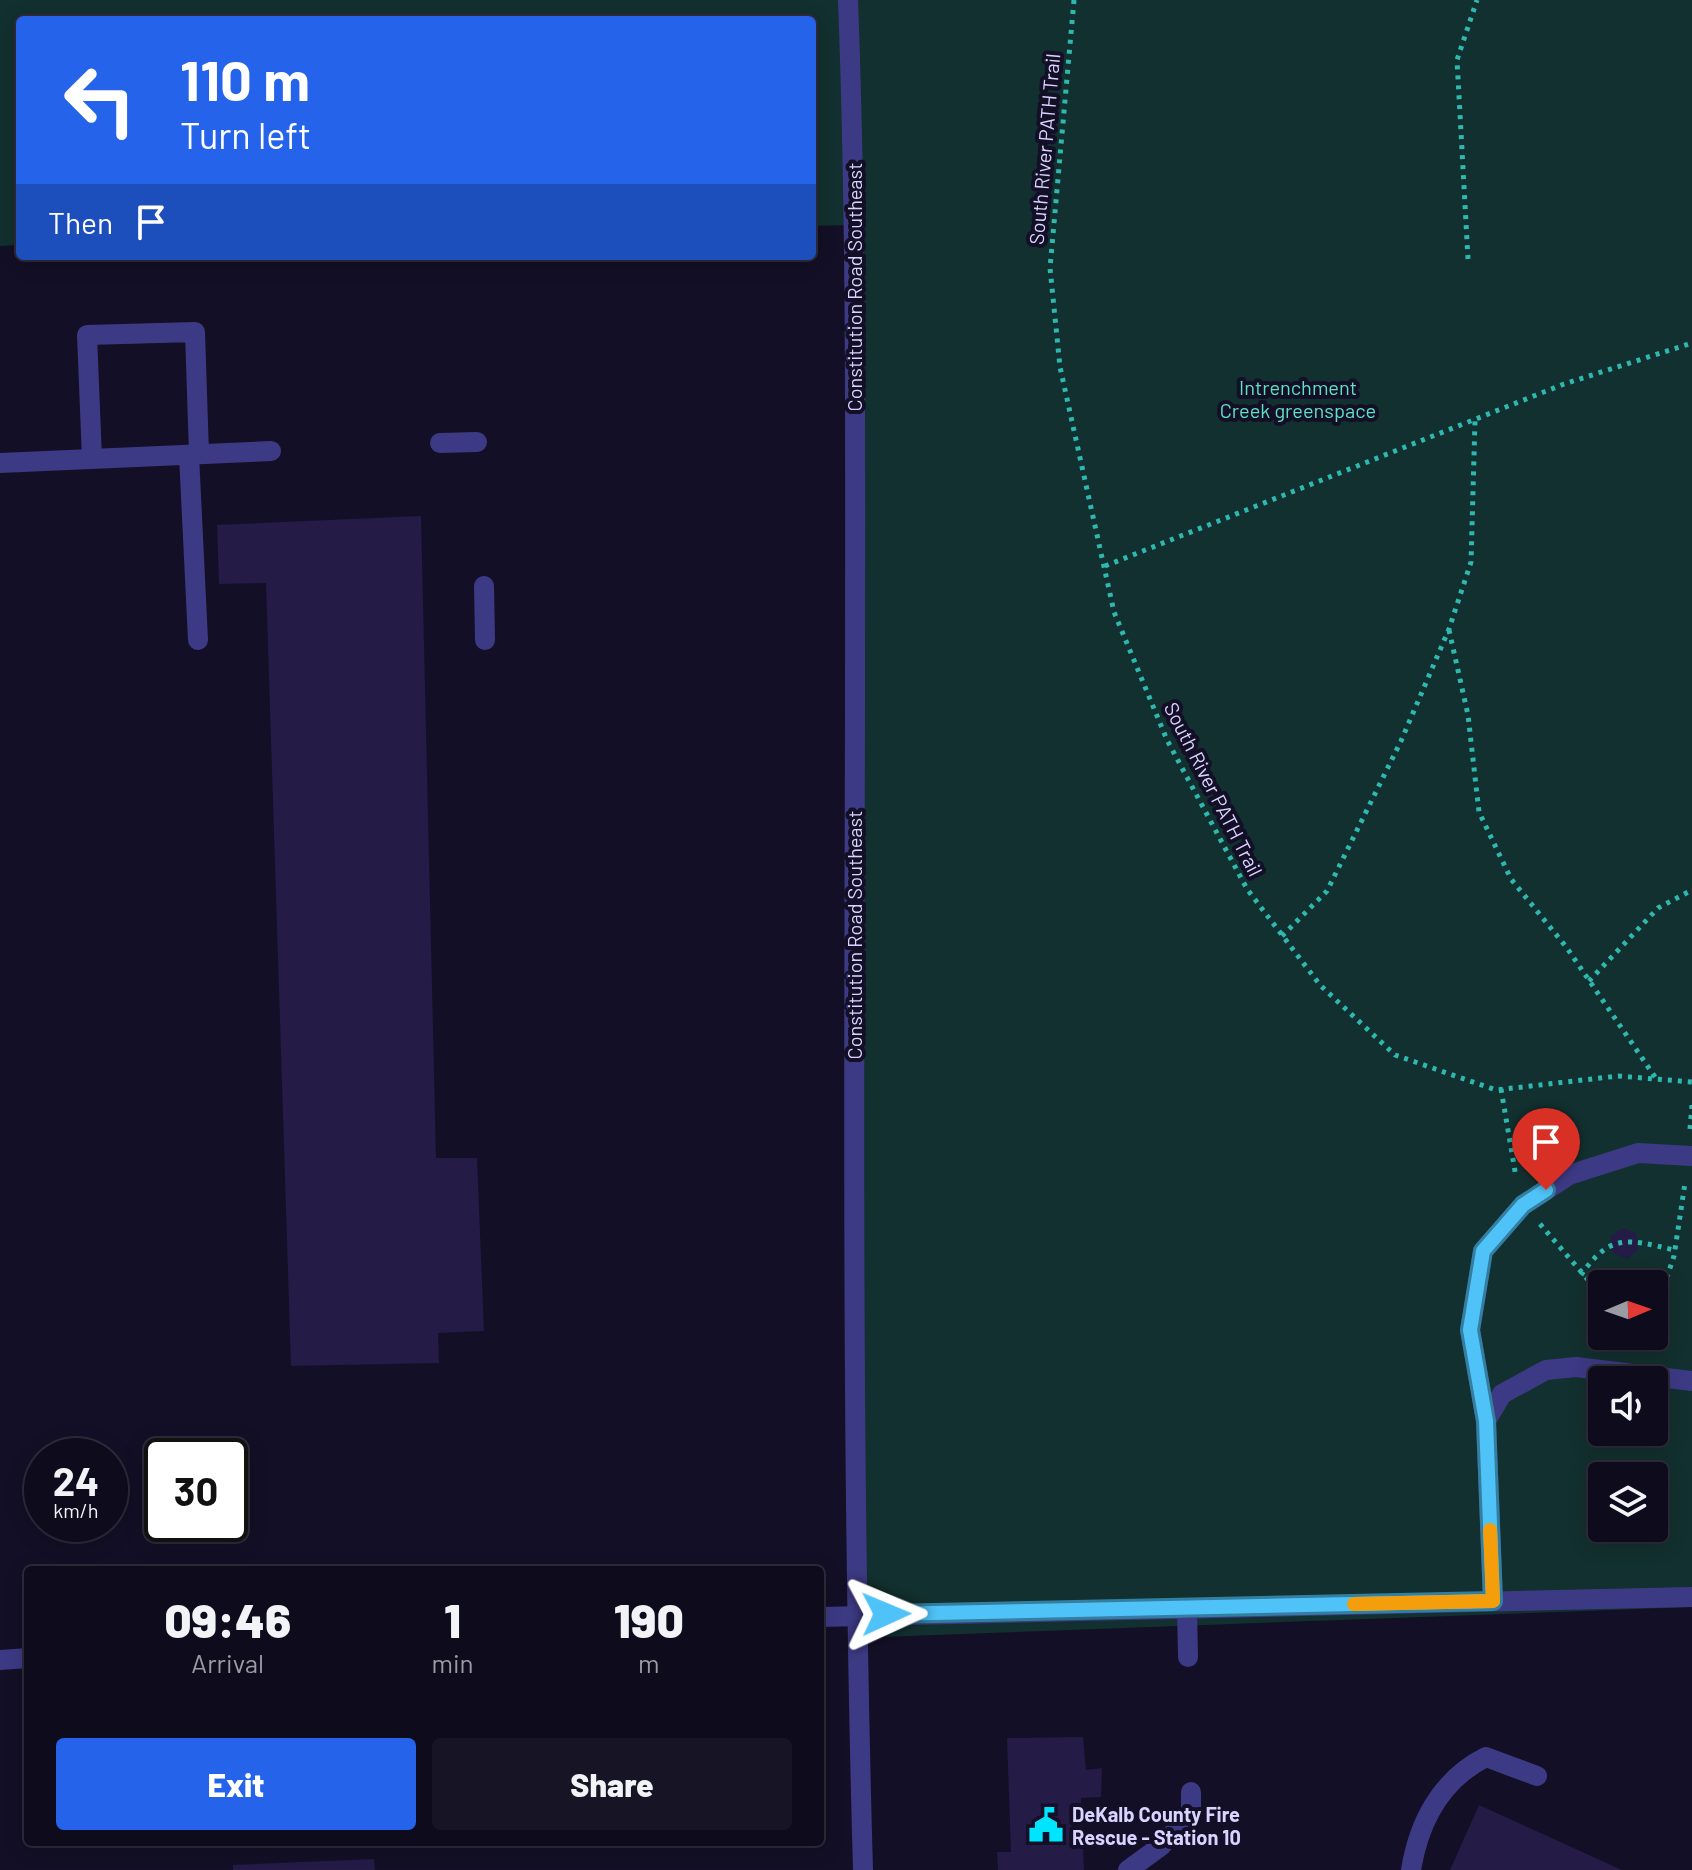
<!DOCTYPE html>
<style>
:root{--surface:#0e0b1c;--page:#171425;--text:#f1f3f6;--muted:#9b9ba3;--line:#2e2b3b;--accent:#2563eb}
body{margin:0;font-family:Barlow,sans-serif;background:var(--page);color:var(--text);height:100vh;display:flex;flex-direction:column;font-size:30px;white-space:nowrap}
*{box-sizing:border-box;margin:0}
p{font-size:26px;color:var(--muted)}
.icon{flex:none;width:44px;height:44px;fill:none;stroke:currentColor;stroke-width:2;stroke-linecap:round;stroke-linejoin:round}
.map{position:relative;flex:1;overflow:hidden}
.panel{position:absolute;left:24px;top:1566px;width:800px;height:280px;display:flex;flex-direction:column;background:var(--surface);border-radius:8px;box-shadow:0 4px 20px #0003,0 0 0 2px var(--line)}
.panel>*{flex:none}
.hud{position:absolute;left:16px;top:16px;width:800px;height:244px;border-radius:8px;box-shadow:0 4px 20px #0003,0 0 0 2px var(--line);background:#2563eb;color:#fff;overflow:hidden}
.needle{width:52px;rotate:88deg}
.tools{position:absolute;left:1588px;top:1270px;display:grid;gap:16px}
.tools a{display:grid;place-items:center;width:80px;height:80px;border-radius:8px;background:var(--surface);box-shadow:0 4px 20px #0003,0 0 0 2px var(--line);font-size:40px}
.speed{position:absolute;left:24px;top:1438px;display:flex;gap:16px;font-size:40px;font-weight:700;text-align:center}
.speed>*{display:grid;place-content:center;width:104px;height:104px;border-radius:50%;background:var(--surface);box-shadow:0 4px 20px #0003,0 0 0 2px var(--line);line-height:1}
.speed small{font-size:20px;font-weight:400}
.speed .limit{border:4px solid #111;border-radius:12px;background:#fff;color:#111}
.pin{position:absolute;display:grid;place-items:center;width:68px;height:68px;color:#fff;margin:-82px -34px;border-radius:50% 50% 50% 0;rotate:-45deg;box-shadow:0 0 8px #0007}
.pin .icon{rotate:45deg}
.me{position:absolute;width:88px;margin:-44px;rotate:89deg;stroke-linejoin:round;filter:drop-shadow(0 0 6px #0008)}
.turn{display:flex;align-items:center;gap:28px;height:168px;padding:0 32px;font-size:36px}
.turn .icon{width:104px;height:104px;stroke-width:2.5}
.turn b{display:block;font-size:56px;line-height:68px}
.then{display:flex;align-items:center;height:76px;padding:0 32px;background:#0003;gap:16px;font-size:30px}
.eta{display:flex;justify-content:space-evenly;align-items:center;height:136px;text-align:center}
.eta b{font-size:48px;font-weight:800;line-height:56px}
.action{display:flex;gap:16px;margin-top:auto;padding:16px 32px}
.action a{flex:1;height:92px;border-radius:8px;background:var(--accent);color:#fff;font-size:32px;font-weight:800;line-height:92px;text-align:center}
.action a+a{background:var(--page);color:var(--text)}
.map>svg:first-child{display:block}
</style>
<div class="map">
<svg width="1692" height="1870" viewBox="0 0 1692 1870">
<rect width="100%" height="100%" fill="#130f26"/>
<path fill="#12302f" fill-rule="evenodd" d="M0 0H1692V1607L853 1638 855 225 812 226V20H20V245L0 246ZM1602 1284H1654V1336H1602ZM1602 1380H1654V1432H1602ZM1602 1476H1654V1528H1602Z"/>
<path fill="#241b47" d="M421 516 436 1158H477L484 1331 438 1333 439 1363 291 1366 266 583 219 584 217 525Z
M1623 1228 1636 1233 1638 1250 1627 1259 1612 1252 1611 1236Z
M1083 1737 1086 1770 1102 1768 1101 1797 1081 1798 1084 1870H998L997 1852H1011L1007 1738Z
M1479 1805 1622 1870H1450Z
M374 1859 375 1870H233V1865Z"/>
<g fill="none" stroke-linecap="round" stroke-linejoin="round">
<path stroke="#2fb8b0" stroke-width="5" stroke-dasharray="4 6" stroke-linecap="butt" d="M1074 0 1050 268 1060 367 1114 612 1167 740 1247 889 1320 985 1395 1055 1496 1090 1618 1076 1692 1082
M1468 259 1457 60 1477 0
M1105 566 1564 384 1692 343
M1449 630 1468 715 1479 812 1511 879 1567 948 1655 1077
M1282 936 1327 891 1401 741 1449 629 1471 562 1475 421
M1589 981 1658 908 1692 890
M1501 1089 1516 1177
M1690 1129 1692 1105
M1540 1224 1602 1296
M1581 1275C1610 1233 1628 1239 1674 1250
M1654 1316 1674 1256 1685 1183"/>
<path stroke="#3d3a85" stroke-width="20" d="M440 443 477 442
M189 455 198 640
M92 459 87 335 195 332 199 454
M0 463 271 451
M484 586 485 640
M1486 1421 1502 1394 1546 1370 1576 1367 1692 1381
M1493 1601 1486 1421 1470 1330 1483 1251 1523 1205 1569 1175 1638 1153 1692 1156
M1187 1608 1188 1657
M1128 1870 1161 1846 1191 1814V1792
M1411 1870C1419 1821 1442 1779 1486 1757L1537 1776"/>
<path stroke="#3d3a85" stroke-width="20" d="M820 1617 1692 1597
M0 1660 28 1658"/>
<path stroke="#3d3a85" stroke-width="20" d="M848 0C857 238 855 476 855 714 854 1100 852 1485 863 1870"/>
</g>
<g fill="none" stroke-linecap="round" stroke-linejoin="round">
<g stroke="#337fa1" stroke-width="20">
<path id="route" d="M886 1614 1493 1601 1486 1421 1470 1330 1483 1251 1523 1205 1546 1190"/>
</g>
<use href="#route" stroke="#4fc3f7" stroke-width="14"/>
<path stroke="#f59e0b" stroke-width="14" d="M1354 1604 1493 1601 1490 1530"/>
</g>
<defs>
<g id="civic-bare" transform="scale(2.76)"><path d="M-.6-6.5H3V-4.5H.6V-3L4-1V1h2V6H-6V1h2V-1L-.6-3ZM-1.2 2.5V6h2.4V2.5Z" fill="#00e5ff" stroke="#130f26" stroke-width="2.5" paint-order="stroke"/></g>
</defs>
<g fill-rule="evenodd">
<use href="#civic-bare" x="1046" y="1825"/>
</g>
<g text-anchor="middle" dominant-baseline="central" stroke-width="8" stroke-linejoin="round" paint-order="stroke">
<g font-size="20" fill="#d9d4ff" stroke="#130f26">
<text transform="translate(1044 149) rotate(-85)">South River PATH Trail</text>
<text transform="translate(854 287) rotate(-90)">Constitution Road Southeast</text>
<text transform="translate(1214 789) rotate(63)">South River PATH Trail</text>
<text transform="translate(854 935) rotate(-90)">Constitution Road Southeast</text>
</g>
<g font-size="20" fill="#5fe0c0" stroke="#130f26">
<text x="1298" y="387">Intrenchment<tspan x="1298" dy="23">Creek greenspace</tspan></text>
</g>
<g font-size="20" font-weight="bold" fill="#d9d4ff" stroke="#130f26" text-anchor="start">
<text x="1072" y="1814">DeKalb County Fire<tspan x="1072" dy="23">Rescue - Station 10</tspan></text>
</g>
</g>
</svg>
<div class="tools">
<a><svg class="needle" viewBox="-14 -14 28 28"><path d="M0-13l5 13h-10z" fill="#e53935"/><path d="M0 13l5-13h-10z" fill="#9b9ba3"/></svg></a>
<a><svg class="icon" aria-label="sound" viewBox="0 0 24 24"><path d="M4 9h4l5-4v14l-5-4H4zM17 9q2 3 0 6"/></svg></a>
<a><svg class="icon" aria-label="layers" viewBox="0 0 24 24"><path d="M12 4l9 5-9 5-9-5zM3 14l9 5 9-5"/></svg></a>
</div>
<div class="speed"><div>24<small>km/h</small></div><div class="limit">30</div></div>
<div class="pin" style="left:1546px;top:1190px;background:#d93025"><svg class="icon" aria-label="arrive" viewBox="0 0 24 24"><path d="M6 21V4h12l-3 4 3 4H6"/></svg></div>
<svg class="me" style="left:886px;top:1614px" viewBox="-20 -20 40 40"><path d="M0-17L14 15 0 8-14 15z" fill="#4fc3f7" stroke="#fff" stroke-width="4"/></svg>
<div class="hud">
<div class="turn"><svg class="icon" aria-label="left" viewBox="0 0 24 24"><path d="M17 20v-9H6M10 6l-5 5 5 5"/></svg><div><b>110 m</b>Turn left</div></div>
<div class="then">Then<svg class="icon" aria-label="arrive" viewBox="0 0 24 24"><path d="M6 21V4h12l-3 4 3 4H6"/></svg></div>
</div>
<section class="panel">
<div class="eta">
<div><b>09:46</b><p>Arrival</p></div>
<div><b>1</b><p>min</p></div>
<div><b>190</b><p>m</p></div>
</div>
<div class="action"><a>Exit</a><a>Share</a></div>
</section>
</div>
